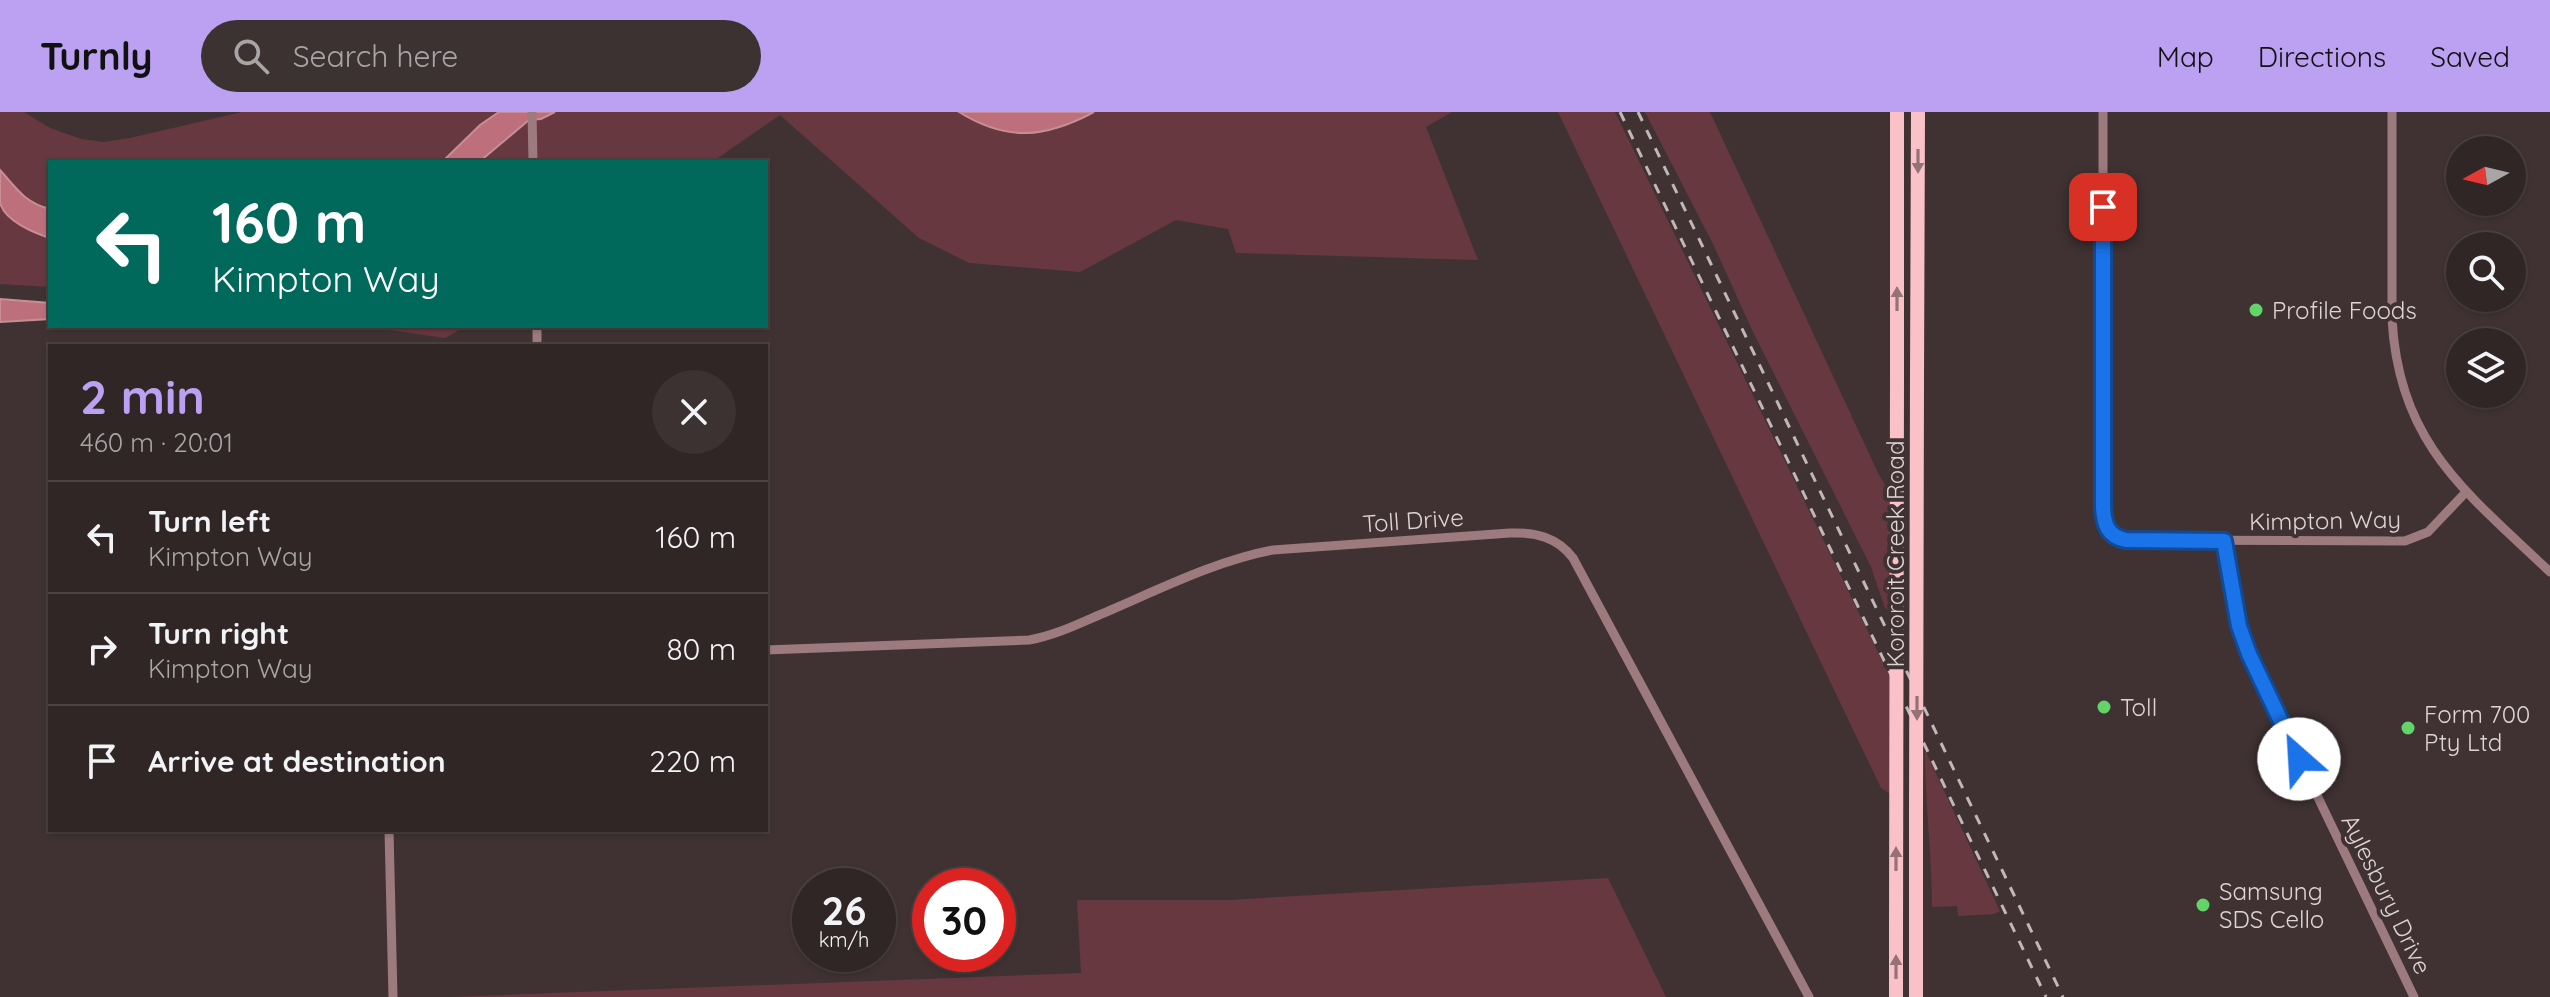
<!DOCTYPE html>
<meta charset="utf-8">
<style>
:root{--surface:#302626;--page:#3c3232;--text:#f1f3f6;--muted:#a8a5a7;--line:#4b4343;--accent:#bca0f2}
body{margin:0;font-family:Quicksand,sans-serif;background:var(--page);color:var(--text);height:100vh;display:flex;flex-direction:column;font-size:30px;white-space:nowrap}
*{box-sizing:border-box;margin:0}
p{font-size:26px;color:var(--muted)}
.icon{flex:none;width:44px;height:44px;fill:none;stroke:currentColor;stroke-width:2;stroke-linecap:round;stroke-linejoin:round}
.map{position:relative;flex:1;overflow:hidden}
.sheet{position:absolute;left:48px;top:232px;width:720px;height:488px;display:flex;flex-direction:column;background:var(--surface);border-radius:0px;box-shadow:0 2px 6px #0004,0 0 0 2px var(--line)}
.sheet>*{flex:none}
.banner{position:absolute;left:48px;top:48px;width:720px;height:168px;border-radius:0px;box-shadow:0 2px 6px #0004,0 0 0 2px var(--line);background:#00695c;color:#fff;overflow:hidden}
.needle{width:52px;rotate:262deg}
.tools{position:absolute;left:2446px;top:24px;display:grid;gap:16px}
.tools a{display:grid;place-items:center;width:80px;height:80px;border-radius:50%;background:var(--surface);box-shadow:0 2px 6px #0004,0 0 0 2px var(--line);font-size:40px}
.speed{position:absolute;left:792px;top:756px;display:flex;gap:16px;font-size:40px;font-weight:700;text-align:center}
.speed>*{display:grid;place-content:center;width:104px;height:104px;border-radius:50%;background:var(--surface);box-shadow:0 2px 6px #0004,0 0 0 2px var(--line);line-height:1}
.speed small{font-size:20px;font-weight:400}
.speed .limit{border:12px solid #d22;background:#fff;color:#111}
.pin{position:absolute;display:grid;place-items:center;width:68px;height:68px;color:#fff;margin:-34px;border-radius:16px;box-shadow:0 4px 12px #0006}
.me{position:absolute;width:88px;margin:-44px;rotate:334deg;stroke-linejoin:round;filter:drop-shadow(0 0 6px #0008)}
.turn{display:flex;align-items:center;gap:28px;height:168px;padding:0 32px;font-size:36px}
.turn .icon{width:104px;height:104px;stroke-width:2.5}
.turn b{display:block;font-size:56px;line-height:68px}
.round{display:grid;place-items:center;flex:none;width:84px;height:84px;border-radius:42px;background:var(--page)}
.head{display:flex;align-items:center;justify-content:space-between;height:136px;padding:0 32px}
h1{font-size:48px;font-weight:800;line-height:60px;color:var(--accent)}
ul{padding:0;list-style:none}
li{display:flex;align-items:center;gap:24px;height:112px;padding:0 32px;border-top:2px solid var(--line)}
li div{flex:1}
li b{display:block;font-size:30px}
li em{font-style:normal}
header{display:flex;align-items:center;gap:48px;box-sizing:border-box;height:112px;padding:0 40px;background:var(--accent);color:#111}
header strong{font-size:38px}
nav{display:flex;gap:44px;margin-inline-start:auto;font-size:28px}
.search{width:560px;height:72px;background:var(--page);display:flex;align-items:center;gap:20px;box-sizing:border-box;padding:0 28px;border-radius:44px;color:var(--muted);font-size:30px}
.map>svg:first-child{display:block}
</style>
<header>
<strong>Turnly</strong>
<div class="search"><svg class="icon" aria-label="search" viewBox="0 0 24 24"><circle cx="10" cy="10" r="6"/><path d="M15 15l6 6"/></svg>Search here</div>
<nav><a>Map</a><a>Directions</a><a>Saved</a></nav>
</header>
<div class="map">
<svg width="2550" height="885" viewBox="0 0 2550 885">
<rect width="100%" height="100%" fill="#403233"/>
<path fill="#683840" d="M0 0H24L50 16 81 27 104 30 130 26 242 0H1452L1426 15 1478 148 1236 141 1228 117 1176 108 1080 160 969 151 919 126 780 3 712 50H50V175L0 172Z
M1558 0H1615L1891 567 1892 683 1881 676Z
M1645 0H1710L1879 363 1891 382 1892 500 1885 496 1871 455 1753 220 1714 134Z
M362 214H466L445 226Z
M1925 638 2000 799 1994 802 1958 804 1957 794 1932 795C1932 742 1925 691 1925 638Z
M1608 766 1666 885H450L1081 861 1077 788H1229Z"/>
<path fill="#bd707b" stroke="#c78e96" stroke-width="2" d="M499 0H555L541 7 529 8 479 50H442L480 13Z
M959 0H1094C1045 26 1007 30 959 0Z
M0 58C17 77 25 91 50 97V126C34 121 3 108 0 90 0 80 0 68 0 58Z
M0 187 50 191V207L0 210Z"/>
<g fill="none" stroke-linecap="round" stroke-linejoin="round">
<path stroke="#9d7a7e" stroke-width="9" d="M532 0 533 50
M2103 0V395L2109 420 2126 428 2405 429 2428 420 2466 380
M2392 0V207C2399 332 2466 380 2550 460
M537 214V234
M2224 429 2233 490 2249 542 2414 885
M766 538 1029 528C1053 524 1076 513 1099 503 1154 480 1214 449 1273 438L1510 421C1535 420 1557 425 1573 446L1809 885
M389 718 393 885"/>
<path stroke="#fbc1c8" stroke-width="14" d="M1897 265V0
M1917 266 1918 0
M1896 885V825
M1916 885V704"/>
<path stroke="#c1b7b8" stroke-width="3" stroke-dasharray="10 10" stroke-linecap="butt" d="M1620 0 2046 885
M1638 0 2063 885"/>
<path stroke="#fbc1c8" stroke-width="14" d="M1916 704 1917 266
M1896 825 1897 265"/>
</g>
<defs><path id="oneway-solid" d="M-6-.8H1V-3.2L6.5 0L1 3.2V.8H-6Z" transform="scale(2)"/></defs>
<g fill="#947276">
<use href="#oneway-solid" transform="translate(1918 49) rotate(90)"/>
<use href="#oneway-solid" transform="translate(1897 187) rotate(-90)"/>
<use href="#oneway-solid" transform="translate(1917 596) rotate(90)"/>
<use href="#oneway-solid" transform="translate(1896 747) rotate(-90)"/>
<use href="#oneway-solid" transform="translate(1896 855) rotate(-90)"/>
</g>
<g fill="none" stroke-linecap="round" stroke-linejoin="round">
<g stroke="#114b97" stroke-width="20">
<path id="route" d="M2103 95V395C2104 412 2107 424 2126 428L2224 429 2239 514 2249 542 2299 647"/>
</g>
<use href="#route" stroke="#1a73e8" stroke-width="14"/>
</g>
<g fill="#63d469" stroke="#403233" stroke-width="3">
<circle cx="2256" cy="198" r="8"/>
<circle cx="2104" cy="595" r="8"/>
<circle cx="2408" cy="616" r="8"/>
<circle cx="2203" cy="793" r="8"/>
</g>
<g text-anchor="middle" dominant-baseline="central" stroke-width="8" stroke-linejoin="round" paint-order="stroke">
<g font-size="24" fill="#ddd4d5" stroke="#403233" text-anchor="start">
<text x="2272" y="198">Profile Foods</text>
<text x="2120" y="595">Toll</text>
<text x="2424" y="602">Form 700<tspan x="2424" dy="28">Pty Ltd</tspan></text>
<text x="2219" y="779">Samsung<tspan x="2219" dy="28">SDS Cello</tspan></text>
</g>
<g font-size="24" fill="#ddd4d5" stroke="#403233">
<text transform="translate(1413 408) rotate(-4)">Toll Drive</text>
<text transform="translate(2325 408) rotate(-1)">Kimpton Way</text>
<text transform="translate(1895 442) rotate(-90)">Kororoit Creek Road</text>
<text transform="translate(2387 782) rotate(64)">Aylesbury Drive</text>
</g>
</g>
</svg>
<div class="tools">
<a><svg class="needle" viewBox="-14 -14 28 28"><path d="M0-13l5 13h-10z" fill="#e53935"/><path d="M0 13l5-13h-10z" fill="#a8a5a7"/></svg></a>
<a><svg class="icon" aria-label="search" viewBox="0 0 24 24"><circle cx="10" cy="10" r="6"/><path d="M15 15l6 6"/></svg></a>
<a><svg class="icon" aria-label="layers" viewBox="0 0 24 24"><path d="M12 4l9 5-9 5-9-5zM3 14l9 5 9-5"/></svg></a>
</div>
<div class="speed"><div>26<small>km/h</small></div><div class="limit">30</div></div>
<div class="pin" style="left:2103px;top:95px;background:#d93025"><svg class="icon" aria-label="arrive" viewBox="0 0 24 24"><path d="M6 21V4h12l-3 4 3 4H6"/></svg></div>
<svg class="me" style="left:2299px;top:647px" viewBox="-20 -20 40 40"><circle r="19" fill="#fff"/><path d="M0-13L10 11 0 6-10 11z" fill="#1a73e8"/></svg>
<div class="banner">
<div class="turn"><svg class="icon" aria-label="left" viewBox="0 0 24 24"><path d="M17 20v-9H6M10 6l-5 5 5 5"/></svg><div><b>160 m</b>Kimpton Way</div></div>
</div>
<section class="sheet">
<div class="head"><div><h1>2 min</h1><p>460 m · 20:01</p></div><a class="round"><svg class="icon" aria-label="close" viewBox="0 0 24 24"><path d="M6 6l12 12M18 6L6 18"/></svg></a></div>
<ul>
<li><svg class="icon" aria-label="left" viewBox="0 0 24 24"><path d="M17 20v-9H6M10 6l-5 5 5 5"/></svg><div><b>Turn left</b><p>Kimpton Way</p></div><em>160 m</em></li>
<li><svg class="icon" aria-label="right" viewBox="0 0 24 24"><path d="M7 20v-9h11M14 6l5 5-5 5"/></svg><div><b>Turn right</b><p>Kimpton Way</p></div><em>80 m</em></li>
<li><svg class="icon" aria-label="arrive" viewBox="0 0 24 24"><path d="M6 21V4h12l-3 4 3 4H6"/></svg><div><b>Arrive at destination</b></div><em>220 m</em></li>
</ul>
</section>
</div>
